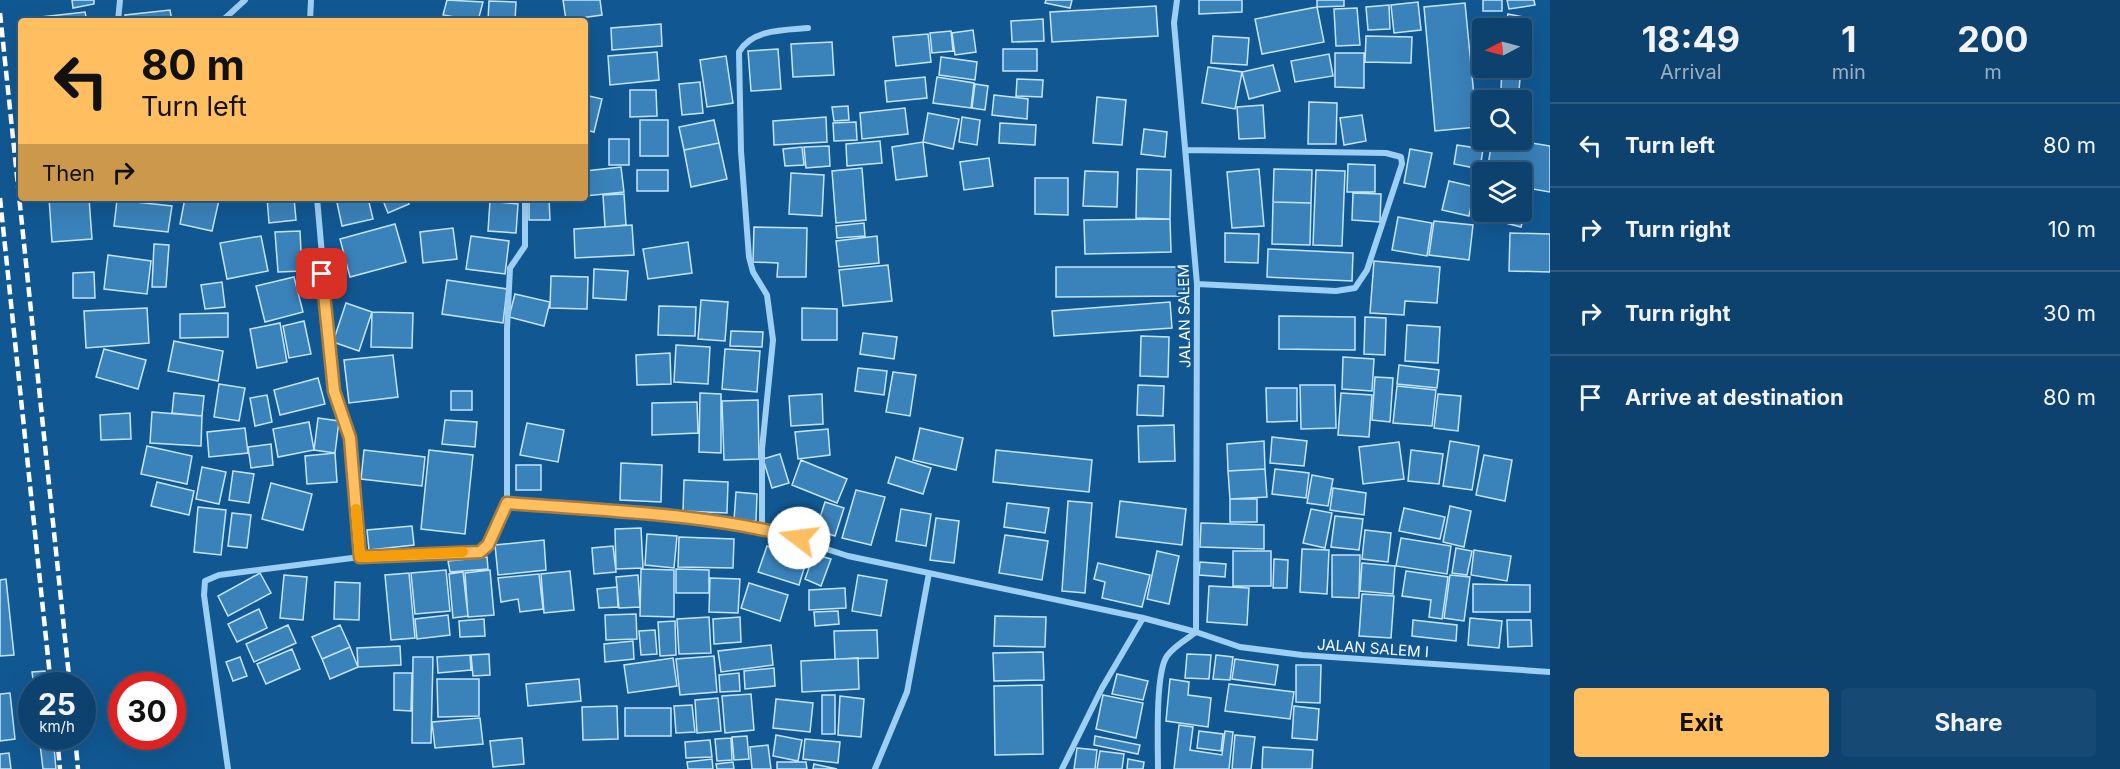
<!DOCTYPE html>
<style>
:root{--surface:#0d426e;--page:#164973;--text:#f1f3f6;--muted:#9ab0c2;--line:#2d5b81;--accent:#ffbe5f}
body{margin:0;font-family:Inter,sans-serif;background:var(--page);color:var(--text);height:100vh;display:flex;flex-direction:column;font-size:22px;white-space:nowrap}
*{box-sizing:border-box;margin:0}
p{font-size:20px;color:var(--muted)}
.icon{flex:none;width:33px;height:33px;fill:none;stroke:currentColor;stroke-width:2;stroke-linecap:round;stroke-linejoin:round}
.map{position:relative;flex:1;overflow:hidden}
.drawer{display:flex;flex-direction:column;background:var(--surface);width:570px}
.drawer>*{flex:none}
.top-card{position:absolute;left:18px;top:18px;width:570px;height:183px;border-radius:6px;box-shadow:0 6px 24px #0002,0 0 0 2px var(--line);background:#ffbe5f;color:#111;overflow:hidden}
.needle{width:39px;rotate:264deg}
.controls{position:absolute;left:1472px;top:18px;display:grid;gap:12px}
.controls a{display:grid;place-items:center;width:60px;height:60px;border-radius:6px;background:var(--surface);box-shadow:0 6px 24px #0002,0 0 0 2px var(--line);font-size:30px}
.speed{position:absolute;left:18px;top:672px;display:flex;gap:12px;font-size:30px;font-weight:700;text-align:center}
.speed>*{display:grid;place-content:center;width:78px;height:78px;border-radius:50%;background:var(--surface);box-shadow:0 6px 24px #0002,0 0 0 2px var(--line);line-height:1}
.speed small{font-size:15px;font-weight:400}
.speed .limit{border:9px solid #d22;background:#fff;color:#111}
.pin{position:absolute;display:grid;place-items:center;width:51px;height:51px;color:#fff;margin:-26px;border-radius:12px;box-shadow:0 3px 9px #0006}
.me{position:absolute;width:66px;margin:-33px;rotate:285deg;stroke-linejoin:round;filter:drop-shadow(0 0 4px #0008)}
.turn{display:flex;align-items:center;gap:21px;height:126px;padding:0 24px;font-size:27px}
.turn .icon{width:78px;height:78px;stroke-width:2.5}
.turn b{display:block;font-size:42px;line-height:51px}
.then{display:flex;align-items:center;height:57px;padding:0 24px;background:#0003;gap:12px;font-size:22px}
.eta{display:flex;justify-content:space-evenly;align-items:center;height:102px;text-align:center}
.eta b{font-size:36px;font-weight:700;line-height:42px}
.cta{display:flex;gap:12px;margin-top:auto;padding:12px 24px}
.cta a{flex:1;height:69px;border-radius:6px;background:var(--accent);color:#111;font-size:24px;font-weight:700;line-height:69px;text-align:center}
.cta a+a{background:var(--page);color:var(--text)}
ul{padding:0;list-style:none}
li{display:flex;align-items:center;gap:18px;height:84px;padding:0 24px;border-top:2px solid var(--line)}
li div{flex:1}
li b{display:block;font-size:22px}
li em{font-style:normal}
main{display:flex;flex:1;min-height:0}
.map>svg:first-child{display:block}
</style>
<main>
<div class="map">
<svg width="1550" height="769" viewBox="0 0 1550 769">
<rect width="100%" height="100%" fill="#115892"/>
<path fill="#3a82ba" stroke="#c5e5fd" stroke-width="1.5" d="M72 0H94V4L73 8Z
M447 0 483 2 478 21 443 15Z
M563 0H600L602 15 566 20Z
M1046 0H1072L1070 8 1045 3Z
M1199 0H1242V12L1199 14Z
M1317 0H1344V6L1317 7Z
M1483 0H1502V11H1483Z
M1507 0H1534L1535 5 1509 9Z
M489 1 516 2 515 21H488Z
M1418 2 1421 30 1394 33 1391 5Z
M1465 3 1477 127 1435 131 1424 7Z
M1389 5 1390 29 1368 30 1366 7Z
M1156 6 1158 36 1052 42 1050 12Z
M1317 7 1324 42 1262 54 1255 19Z
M1357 8 1360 45 1336 46 1334 9Z
M170 10 172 21H125V15Z
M85 12 87 21H41V17Z
M1508 14 1528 18 1521 48V28H1505Z
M1043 19 1044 41 1012 42 1011 21Z
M661 24 662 46 612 50 611 28Z
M973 30 976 52 955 55 952 33Z
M951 31 953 51 932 53 930 33Z
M928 34 931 62 896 66 893 37Z
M1213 36 1249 38 1247 65 1211 63Z
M1366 36 1412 37 1411 63 1365 62Z
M832 42 834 75 793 77 791 44Z
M778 49 781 89 751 91 748 51Z
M1003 49H1037V71H1003Z
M657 52 659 80 610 85 608 56Z
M1335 53H1364V88L1335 87Z
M1329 54 1333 76 1295 82 1291 61Z
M726 56 733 103 707 107 700 60Z
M941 57 977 62 975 80 939 75Z
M1273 65 1280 91 1249 99 1242 72Z
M1208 67 1242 72 1235 109 1202 103Z
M1502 68H1521L1519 90 1501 89Z
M925 77 927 98 887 102 885 81Z
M937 77 974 83 971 108 933 103Z
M1017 79 1043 80 1042 97 1016 96Z
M700 82 703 113 682 115 679 84Z
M975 84 988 86 985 110 972 108Z
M630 90H656L657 116 630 117Z
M585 95 602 99 594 132 585 130Z
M994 95 1028 99 1027 119 992 115Z
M1097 97 1126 100 1122 145 1093 143Z
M1309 102 1337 103 1336 144H1308Z
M1263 105 1265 138 1239 139 1237 107Z
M848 106 849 120 834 121 832 107Z
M905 108 908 134 862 139 860 113Z
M928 113 959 119 953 149 923 142Z
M1362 115 1366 141 1344 145 1340 118Z
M826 117 827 142 774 145 773 121Z
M962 117 980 120 977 145 959 142Z
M640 120H668V156H640Z
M714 120 719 143 684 150 679 127Z
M856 122 857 140 834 141 833 123Z
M1000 123 1036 125 1035 145 999 143Z
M1144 129 1167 132 1165 157 1141 154Z
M609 139H629V165H609Z
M1492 140H1514L1550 146V192L1521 187V172H1487Z
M880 141 882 163 847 166 846 144Z
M923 142 927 176 896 180 892 147Z
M719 143 727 179 691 187 684 150Z
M1457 145 1483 149 1480 169 1454 164Z
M829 146 830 166 806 168 804 147Z
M802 147 804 165 785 166 783 149Z
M1410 149 1432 153 1425 187 1404 183Z
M989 158 993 186 964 190 960 162Z
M1348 164 1375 165V192H1347Z
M621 167 624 192 585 196V171Z
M862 168 866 220 836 223 832 171Z
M1137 169 1171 170 1170 219 1136 218Z
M1259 169 1264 226 1232 228 1227 172Z
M1274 169 1312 170 1311 203 1273 202Z
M637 170H668V191H637Z
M1316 170 1345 171 1342 246 1313 245Z
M1085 171 1118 172 1117 207 1083 206Z
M791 173 824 175 822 216 789 214Z
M1035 178H1068V215L1035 214Z
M1449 181 1475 187 1469 216 1442 210Z
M1482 188V212H1521V195L1529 197 1521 227 1475 215Z
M1353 193 1381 194 1380 222 1352 220Z
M624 194 626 225 605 227 603 195Z
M49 198H89L92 239 52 242Z
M185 198 219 200 212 231 180 224Z
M267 198H294L296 220 269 223Z
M336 198H368L373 219 342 226Z
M382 198H406L409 204 388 213Z
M463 198H491L490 201Z
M529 198H549L550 220H529Z
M117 200 172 206 168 232 114 226Z
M490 201 518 204 516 233 488 231Z
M1273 202 1311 203 1310 245 1272 244Z
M1398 217 1432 223 1427 256 1392 250Z
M1170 219 1171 252 1085 254 1084 220Z
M1434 221 1473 225 1469 260 1429 255Z
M864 223 865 236 837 238 836 226Z
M395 224 406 262 350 277 340 239Z
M632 225 634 255 575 258 574 229Z
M754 227 807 228 806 277H777L778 263 753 262Z
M453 228 457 259 423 263 420 232Z
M300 231 302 271 278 272 275 232Z
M1225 233 1259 234 1258 263 1225 262Z
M1510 233 1550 234V272L1509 271Z
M261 236 268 271 227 279 220 243Z
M471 236 509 241 505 274 466 269Z
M877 236 879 263 839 267 836 241Z
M688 242 692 273 648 279 643 249Z
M154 244 169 245 166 287H152Z
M1268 249 1353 253 1352 281 1267 277Z
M108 255 151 261 147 294 104 289Z
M1374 261 1440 267 1437 303 1405 301 1404 315 1370 313Z
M888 265 892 301 843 306 839 270Z
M1056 267H1184V296L1056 297Z
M594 269 628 271 626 300 593 298Z
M94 272 95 298H73V273Z
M551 276 588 277 587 309 550 308Z
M294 277 303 312 265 322 256 286Z
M447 280 507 289 503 323 442 314Z
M222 282 225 307 205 309 201 285Z
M515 294 550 302 544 326 509 317Z
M701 300 728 302 725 341 698 339Z
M1170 302 1172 328 1054 336 1052 311Z
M346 303 372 312 359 351 333 342Z
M659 306 696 307 695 336 658 335Z
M147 308 149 343 86 348 84 311Z
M802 308 837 309V340H802Z
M372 312 413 313 412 348 371 347Z
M228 313V337L180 338V314Z
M1279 316 1355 317V350L1279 349Z
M1365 317 1386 318 1385 355 1364 354Z
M304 321 311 354 289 358 283 326Z
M280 323 287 362 257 368 250 329Z
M1407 325 1440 327 1438 363 1405 361Z
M731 331 763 332 762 347 730 346Z
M863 333 897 337 894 359 860 354Z
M1141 336 1169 337 1168 377 1140 376Z
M174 341 223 351 218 381 168 371Z
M676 345 710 347 708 384 674 382Z
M104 349 146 360 138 389 96 377Z
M725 349 760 351 757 392 722 389Z
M670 353 671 384 637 385 636 355Z
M393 355 398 397 349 403 344 360Z
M1343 357 1374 359 1372 391 1342 389Z
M1399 365 1439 370 1437 388 1397 384Z
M858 368 887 371 884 395 855 391Z
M893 372 916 375 910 416 886 412Z
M1375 377 1393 378 1390 422 1372 420Z
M318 378 325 404 280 415 274 390Z
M219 384 245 388 239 421 214 417Z
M1138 385 1164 386 1163 416 1137 415Z
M1300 385H1335L1336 428 1301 429Z
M1397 386 1436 390 1432 426 1393 423Z
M1266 388H1297V421L1267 422Z
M451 391H472V410H451Z
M174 393 204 396 202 416 172 413Z
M700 393 721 394V453L699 452Z
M1341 393 1372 395 1369 437 1338 435Z
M822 394 823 424 791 426 789 396Z
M1438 394 1461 396 1458 431 1434 428Z
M267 395 272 422 255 426 250 398Z
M758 400 759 459 724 460 722 401Z
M697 402 698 433 652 435V403Z
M152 412 202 416 201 446 150 443Z
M130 413 131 439 101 440 100 415Z
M318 418 339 421 335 453 314 450Z
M445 420 477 422 475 447 442 444Z
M309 422 314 450 278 457 273 429Z
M527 423 564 430 558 462 520 455Z
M1174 425 1175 461 1139 462 1138 426Z
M245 428 248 453 209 457 207 432Z
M920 428 963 438 956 470 913 460Z
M828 429 830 455 798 459 795 432Z
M1272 437 1307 441 1304 466 1270 463Z
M1264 441 1265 469 1228 471 1227 444Z
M1450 441 1479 446 1472 490 1443 486Z
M1399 442 1404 479 1363 484 1359 447Z
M271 444 273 465 251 468 248 447Z
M147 446 192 456 187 484 141 474Z
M364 450 425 457 422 486 361 479Z
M429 450 473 455 465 534 421 529Z
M996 450 1092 460 1089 492 993 482Z
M1411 450 1443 454 1439 484 1408 481Z
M335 453 337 482 307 484 305 456Z
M780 454 789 483 772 488 763 459Z
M1484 455 1512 460 1505 501 1476 495Z
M896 457 931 468 923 494 888 483Z
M801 460 847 479 837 503 792 485Z
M621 463 662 465 661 502 620 500Z
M516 465H541V490H516Z
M202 467 226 472 219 504 196 499Z
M1265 469 1267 497 1230 499 1228 471Z
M1275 469 1309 473 1306 498 1272 494Z
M233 471 254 474 249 503 229 500Z
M1312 475 1333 479 1328 506 1307 503Z
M684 480 728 482 727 513 683 511Z
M157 482 194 491 189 515 151 506Z
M271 483 312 494 303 530 262 519Z
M1333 488 1366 493 1364 515 1330 510Z
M856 490 885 497 871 545 842 538Z
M736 492 757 494 756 521 734 520Z
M1230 499H1257V522H1230Z
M1068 501 1092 503 1085 593 1062 591Z
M1120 501 1186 509 1182 545 1116 537Z
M825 502 844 508 835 536 816 530Z
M1007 503 1049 508 1045 533 1004 527Z
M1450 506 1471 511 1464 547 1443 542Z
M198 507 226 510 221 555 194 552Z
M1404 508 1445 517 1440 539 1399 531Z
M901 509 931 514 926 546 896 541Z
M1311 509 1332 513 1325 548 1303 543Z
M232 513 251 515 247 548 228 546Z
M1335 516 1363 519 1359 550 1331 547Z
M936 518 959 521 954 563 930 560Z
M1201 523 1264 525V549L1200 547Z
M412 526 414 545 369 550 367 530Z
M641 528 643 568 616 569 615 529Z
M1365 530 1391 533 1388 562 1362 559Z
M647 534 677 536 674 568 645 565Z
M1005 535 1048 541 1042 580 999 573Z
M679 537 734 539 733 568 678 567Z
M1401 538 1451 546 1447 574 1396 566Z
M544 540 546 570 498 575 495 545Z
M613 546 616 572 594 574 592 548Z
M767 546 807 559 799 585 758 572Z
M1456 548 1472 551 1467 575 1452 573Z
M1302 549 1329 550 1327 594 1300 592Z
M1474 550 1511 556 1507 581 1471 575Z
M1157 551 1179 556 1169 604 1147 599Z
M1233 551H1271V586H1233Z
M814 554 831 559 821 586 805 579Z
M1332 555H1360L1359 598 1332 597Z
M487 557 488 569 450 572 448 561Z
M1274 559 1288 560 1287 588H1273Z
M1200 562 1226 564 1225 577 1199 575Z
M1098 563 1150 575 1142 607 1102 598 1105 582 1094 579Z
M1362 563 1395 566 1393 594 1360 591Z
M641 569 674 570V617L640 616Z
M676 569 709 570V593H676Z
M446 570 450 611 415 614 411 573Z
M490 570 494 615 468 617 465 573Z
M570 571 574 610 544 613 541 574Z
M1406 571 1448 577 1442 619 1429 617 1431 600 1402 596Z
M463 572 468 616 453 618 449 574Z
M260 573 271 593 228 616 218 596Z
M409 573 415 638 391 640 385 575Z
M539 574 543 609 520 612 518 599 501 602 498 578Z
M284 575 307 577 303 620 280 618Z
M638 575 640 607 619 608 616 577Z
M858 575 887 580 881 616 852 611Z
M1450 575 1470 577 1464 621 1444 618Z
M710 578 740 579 738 613 709 612Z
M6 579 14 655 0 656V580Z
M335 582 360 583 359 620 334 619Z
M749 583 788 595 780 621 741 608Z
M1473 584 1530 585V612H1473Z
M1209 586 1249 588 1247 625 1207 622Z
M617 587 618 607 599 608 597 589Z
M845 588 846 608 809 610V590Z
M1362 594 1394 596 1391 638 1359 636Z
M259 609 267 628 237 642 228 624Z
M838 611 839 624 815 626 814 612Z
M636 614 637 639 606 640 605 615Z
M448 615 450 635 417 639 415 619Z
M995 616 1046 617 1045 647 994 646Z
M709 617 711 653 679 654 677 619Z
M740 617 741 642 714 644 713 619Z
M1470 618 1502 621 1499 648 1468 645Z
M484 619 485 636 460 637 459 621Z
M1413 620 1457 625 1456 641 1412 636Z
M1507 620H1531L1532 646 1508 647Z
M675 621 676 655 660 656 658 622Z
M288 625 296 643 254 662 246 644Z
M340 625 350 647 322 659 312 637Z
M655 630 657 654 641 655 639 631Z
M877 630 878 658 835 659 834 631Z
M633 641 634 659 605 662 604 644Z
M771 645 773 665 721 672 718 651Z
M400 646 401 665 358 667 357 648Z
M350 647 358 667 330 679 322 659Z
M292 649 300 669 266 684 257 664Z
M1043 652 1044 680 994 681 993 653Z
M489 654 490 675 473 676 471 655Z
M1187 654 1211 655 1209 679 1185 678Z
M470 655 471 670 438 673 437 657Z
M1216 655 1233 657 1230 680 1213 679Z
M714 656 717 692 680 695 676 659Z
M240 657 247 676 233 681 226 662Z
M413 657H433L431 743H412Z
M673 658 677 686 628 693 624 665Z
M858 658 859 689 802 692 801 661Z
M1235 659 1278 665 1275 685 1232 679Z
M1296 665H1321L1320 703 1296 702Z
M774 668 775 686 745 689 744 671Z
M45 671 47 686H34L32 672Z
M394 673H412L411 711 394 710Z
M739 673 740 691 720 692 719 675Z
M1117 674 1148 681 1143 700 1112 694Z
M437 679H479V716L438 717Z
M579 679 581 701 528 706 526 684Z
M1170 679 1189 682 1188 695 1211 698 1208 727 1166 721Z
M1229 684 1294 692 1290 719 1225 711Z
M1042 685 1043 754 995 755 994 686Z
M10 693 15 739 0 741V694Z
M751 694 754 730 725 733 722 696Z
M822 695H835V734H822Z
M1103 695 1143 703 1136 738 1096 729Z
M840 696 864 699 861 737 838 735Z
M718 698 721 731 697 733 695 700Z
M776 699 813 703 810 732 773 728Z
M692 705 695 732 676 733 674 706Z
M617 706 618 739 583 740 582 707Z
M1294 706 1319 709 1317 740 1292 738Z
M625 708H671V736H625Z
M480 718 483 744 435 748 432 722Z
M1179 725 1193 727 1190 750 1222 755 1225 731 1233 732 1229 769H1174Z
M1199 731 1223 734 1221 751 1197 748Z
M776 735 802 740 798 761 773 756Z
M1235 735 1255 737 1251 769H1232Z
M39 736H53L56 769H43Z
M747 736 749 759 734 760 732 737Z
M1095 736 1140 745 1138 754 1094 745Z
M522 738 524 764 493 767 490 741Z
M731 738 732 760 717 761 715 739Z
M805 739 840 742 838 763 803 759Z
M710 740 712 757 686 758 685 742Z
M768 745 771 769H752L750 747Z
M1263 747 1313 750 1312 769H1262Z
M1077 748 1097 750 1095 769H1074Z
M1100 751 1124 754 1122 769H1097Z
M9 753 11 769H0V754Z
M712 759 713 769H688L687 762Z
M1128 759 1144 762 1143 769H1127Z
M733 762 734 769H717L716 764Z
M777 762H806L807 769H777Z
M814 764 837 769H813Z"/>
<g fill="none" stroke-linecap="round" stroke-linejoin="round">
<path stroke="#9dcef3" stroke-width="6" d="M1177 0 1174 23 1197 284 1196 632
M118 21 120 0
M222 21 245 0
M310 21 311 0
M1186 150 1386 153 1401 157 1402 164 1367 270 1355 288 1336 291 1197 284
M317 198 334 391 350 438 360 557 480 552 488 545 507 503 669 516 762 528 848 556 1143 618 1196 632 1240 647 1302 655 1550 672
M507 503V329L510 268 525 246V198
M762 528V449L773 340 767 295 753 272 749 257 741 151 739 52C752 29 784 30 808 28
M228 769 204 595 205 581 219 575 360 557
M875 769 907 692 929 573
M1062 769 1102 688 1143 618
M1158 769C1158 746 1155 673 1167 656 1174 646 1187 639 1196 632"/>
<path stroke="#fff" stroke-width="4.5" stroke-dasharray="10 4.5" stroke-linecap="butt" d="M0 13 70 686
M0 198 51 686
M57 736 60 769
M75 736 78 769"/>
</g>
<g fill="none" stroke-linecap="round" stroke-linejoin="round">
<g stroke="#a67c3e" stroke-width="15">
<path id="route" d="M322 274 334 391 350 438 360 557 480 552 488 545 507 503C604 511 705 513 799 538"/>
</g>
<use href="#route" stroke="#ffbe5f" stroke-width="10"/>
<path stroke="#f59e0b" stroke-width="10" d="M356 509 360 557 463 552"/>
</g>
<g text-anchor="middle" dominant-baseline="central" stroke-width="4.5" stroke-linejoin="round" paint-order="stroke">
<g font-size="15" fill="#fff" stroke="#115892">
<text transform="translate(1184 316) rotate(-91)">JALAN SALEM</text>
<text transform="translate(1373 648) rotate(4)">JALAN SALEM I</text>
</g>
</g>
</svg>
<div class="controls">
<a><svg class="needle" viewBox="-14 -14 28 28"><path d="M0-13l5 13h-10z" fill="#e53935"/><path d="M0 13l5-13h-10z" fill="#9ab0c2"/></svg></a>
<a><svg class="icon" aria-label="search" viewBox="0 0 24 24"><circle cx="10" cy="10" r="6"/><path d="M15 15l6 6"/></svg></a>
<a><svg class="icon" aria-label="layers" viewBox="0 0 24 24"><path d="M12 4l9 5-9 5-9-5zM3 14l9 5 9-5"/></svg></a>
</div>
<div class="speed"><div>25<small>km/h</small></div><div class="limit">30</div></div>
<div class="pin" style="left:322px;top:274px;background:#d93025"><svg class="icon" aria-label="arrive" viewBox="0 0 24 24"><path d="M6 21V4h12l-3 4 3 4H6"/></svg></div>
<svg class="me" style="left:799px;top:538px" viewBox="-20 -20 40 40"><circle r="19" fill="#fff"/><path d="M0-13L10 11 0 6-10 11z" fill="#ffbe5f"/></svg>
<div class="top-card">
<div class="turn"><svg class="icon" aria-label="left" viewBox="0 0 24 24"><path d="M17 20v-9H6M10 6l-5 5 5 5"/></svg><div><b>80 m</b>Turn left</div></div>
<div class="then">Then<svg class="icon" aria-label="right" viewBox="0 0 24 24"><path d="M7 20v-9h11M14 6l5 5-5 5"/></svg></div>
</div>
</div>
<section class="drawer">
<div class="eta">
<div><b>18:49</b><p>Arrival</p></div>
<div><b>1</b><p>min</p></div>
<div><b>200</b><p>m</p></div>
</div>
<ul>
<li><svg class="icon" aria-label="left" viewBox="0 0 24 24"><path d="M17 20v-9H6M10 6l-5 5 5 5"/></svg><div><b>Turn left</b></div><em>80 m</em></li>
<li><svg class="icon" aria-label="right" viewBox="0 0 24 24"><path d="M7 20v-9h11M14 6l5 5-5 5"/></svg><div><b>Turn right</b></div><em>10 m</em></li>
<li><svg class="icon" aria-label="right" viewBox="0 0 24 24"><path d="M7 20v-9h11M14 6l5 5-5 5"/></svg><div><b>Turn right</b></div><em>30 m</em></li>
<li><svg class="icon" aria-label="arrive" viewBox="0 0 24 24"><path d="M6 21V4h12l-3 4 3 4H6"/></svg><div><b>Arrive at destination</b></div><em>80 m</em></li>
</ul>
<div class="cta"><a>Exit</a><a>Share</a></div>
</section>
</main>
